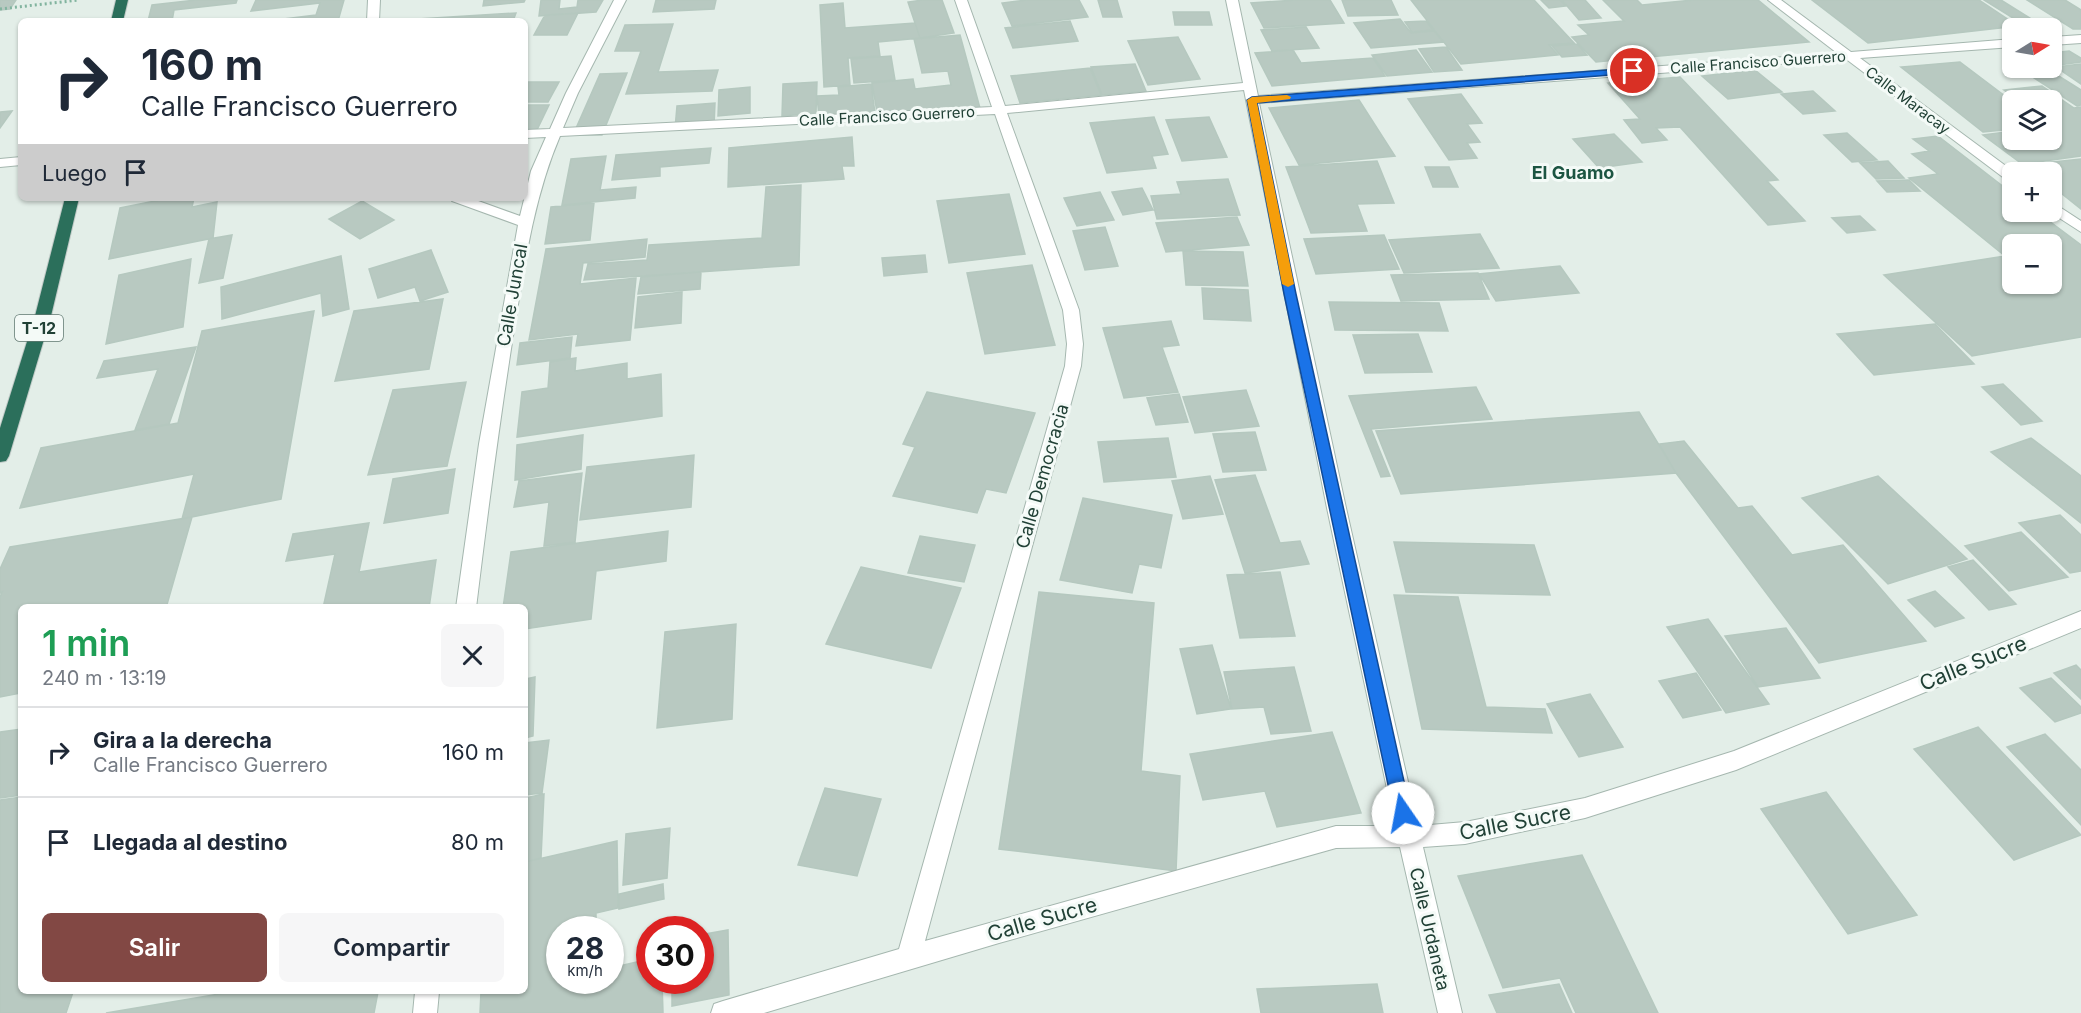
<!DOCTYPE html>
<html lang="es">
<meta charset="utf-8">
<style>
:root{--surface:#fff;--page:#f6f6f7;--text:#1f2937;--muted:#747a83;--line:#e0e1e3;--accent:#824844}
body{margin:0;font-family:Inter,sans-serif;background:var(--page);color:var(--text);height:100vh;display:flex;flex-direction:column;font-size:22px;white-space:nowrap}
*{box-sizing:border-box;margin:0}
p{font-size:20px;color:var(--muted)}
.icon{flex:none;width:33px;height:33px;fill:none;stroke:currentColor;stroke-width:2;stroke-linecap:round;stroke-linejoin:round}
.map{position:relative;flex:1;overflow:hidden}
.panel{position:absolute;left:18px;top:604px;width:510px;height:390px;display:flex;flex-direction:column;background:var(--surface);border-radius:9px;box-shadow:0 2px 4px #0004}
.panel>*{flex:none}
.top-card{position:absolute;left:18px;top:18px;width:510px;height:183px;border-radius:9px;box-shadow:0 2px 4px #0004;background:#fff;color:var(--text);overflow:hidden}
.needle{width:39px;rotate:79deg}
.fabs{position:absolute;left:2002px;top:18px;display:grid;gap:12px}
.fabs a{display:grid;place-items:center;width:60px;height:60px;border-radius:9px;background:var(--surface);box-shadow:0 2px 4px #0004;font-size:30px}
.speed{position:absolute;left:546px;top:916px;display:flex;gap:12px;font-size:30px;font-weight:700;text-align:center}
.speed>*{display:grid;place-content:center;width:78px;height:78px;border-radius:50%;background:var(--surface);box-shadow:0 2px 4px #0004;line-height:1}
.speed small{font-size:15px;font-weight:400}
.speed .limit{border:9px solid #d22;background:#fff;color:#111}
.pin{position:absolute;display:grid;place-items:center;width:51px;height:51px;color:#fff;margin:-26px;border:3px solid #fff;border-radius:50%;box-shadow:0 2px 6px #0007}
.me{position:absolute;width:66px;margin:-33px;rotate:348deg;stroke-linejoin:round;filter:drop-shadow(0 0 4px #0008)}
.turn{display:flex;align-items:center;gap:21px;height:126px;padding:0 24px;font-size:27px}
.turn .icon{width:78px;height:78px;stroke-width:2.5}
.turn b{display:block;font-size:42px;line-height:51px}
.then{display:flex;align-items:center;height:57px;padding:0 24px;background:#0003;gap:12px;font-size:22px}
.round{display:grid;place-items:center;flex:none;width:63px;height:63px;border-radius:9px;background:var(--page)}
.headline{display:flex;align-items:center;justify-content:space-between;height:102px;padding:0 24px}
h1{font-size:36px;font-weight:600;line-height:45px;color:#1e9e55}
.action{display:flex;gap:12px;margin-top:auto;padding:12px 24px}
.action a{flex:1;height:69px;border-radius:9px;background:var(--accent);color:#fff;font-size:24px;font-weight:600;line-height:69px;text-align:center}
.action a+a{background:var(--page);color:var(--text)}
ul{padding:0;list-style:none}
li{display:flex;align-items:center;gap:18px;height:90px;padding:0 24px;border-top:2px solid var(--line)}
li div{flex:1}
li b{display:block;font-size:22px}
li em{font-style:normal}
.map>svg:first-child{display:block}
</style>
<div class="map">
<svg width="2081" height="1013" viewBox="0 0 2081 1013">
<rect width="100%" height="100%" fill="#e3eee8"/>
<path fill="#b8c9c1" stroke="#b5c8bf" stroke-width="1.5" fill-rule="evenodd" d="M0 0H16L10 9 0 10Z
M196 0H237L236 3 174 10 172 21H148L152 5Z
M256 0H344L338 21H267L316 15 320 3 251 11Z
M484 0H525L524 2 483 6Z
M541 0H560L559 9 577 7 578 0H603L596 12 539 16Z
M656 0H716L714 9 653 12Z
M923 0H942L954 33 920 38 908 2Z
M1027 0H1079L1088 17 1012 26 1002 3Z
M1098 0H1117L1122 17H1103Z
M1296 0H1330L1344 23 1264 28 1251 3Z
M1342 0H1391L1398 15 1348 16Z
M1411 0H1534L1574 43 1549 45 1558 55 1461 64Z
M1541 0H1560L1566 6 1549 8Z
M1562 0H1585L1601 18 1579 20Z
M1603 0H1637L1642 5 1693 0H1758L1809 42 1596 62 1572 37 1589 35 1578 25 1624 21Z
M1812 0H1979L2018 26 1868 43Z
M1984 0H2001L2046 28H2029Z
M2027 0H2065L2081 10V29H2073Z
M843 3 845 28 915 23 920 38 878 42 880 56 848 58 850 85 824 87 820 5Z
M1173 12H1209L1212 25H1175Z
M516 13 513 21H385Z
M578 13 567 35H534L545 15Z
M1400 19 1411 33 1434 31 1443 42 1371 48 1354 23Z
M1070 21 1078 41 1013 48 1005 28Z
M1426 21 1433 30 1412 32 1405 22Z
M673 24 658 72 718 70 712 91 626 94 641 51H615L625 25Z
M1306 27 1319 48 1272 51 1261 30Z
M960 35 980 108 878 118 872 83 913 79 915 89 951 85 948 71 922 73 914 39Z
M1178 37 1200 79 1148 85 1128 41Z
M1577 44 1587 55 1562 57 1552 46Z
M1446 47 1462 70 1434 72 1419 49Z
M1293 50 1301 63 1373 58 1385 76 1272 86 1255 53Z
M1416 50 1432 72 1387 76 1372 55Z
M2069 51 2081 58V62L2059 65 2052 61V53Z
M891 56 895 80 854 83 851 59Z
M1960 62 2013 102V129L1983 132 1901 67Z
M1135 64 1146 91 1102 95 1091 67Z
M2081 64V84L2056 67Z
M1090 68 1101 95 1020 103 1011 76Z
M2019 68H2046L2081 90V105L2077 106Z
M1755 70 1782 92 1728 99 1702 76Z
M627 73 602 135H573L600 74Z
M1680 77 1778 180 1767 181 1805 221 1768 225 1680 127 1656 128 1667 140 1642 143 1624 120 1640 119 1608 83Z
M525 82H559L548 102H525Z
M817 82 816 113 782 116 783 84Z
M871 84 875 113 819 117 817 96 839 95 838 87Z
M2042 86 2054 94 2015 98 2004 90Z
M750 87V113L718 116 719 90Z
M1813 91 1835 111 1803 114 1781 94Z
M1461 94 1482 123 1467 124 1480 142 1467 143 1477 158 1449 160 1408 99Z
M2055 95 2074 108 2081 107V156L2022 164 1983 135 2013 131V140H2052V100H2017Z
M1359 100 1395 156 1299 165 1269 108Z
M715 103 714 126 675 129 677 106Z
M527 105H549L534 136H525V109Z
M12 111 0 128V112Z
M1154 117 1168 154 1152 156 1156 168 1107 173 1090 123Z
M1209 117 1227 157 1182 161 1166 120Z
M1847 133 1877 160 1852 162 1824 135Z
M1614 134 1642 162 1599 168 1573 139Z
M1938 136 2013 194V212H2037L2081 245V337L1972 356 1884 275 2005 256 1909 178 1938 174 1912 154 1929 151 1913 139ZM2013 244H2052V284H2013Z
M852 137 854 166H842L844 179 728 187 729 148Z
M711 148 709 163 660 167V176L612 180 616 155Z
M606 156 600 190 636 187 635 198 562 205 571 159Z
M2081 159V209L2052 186V172H2034L2025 165Z
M1377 161 1394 203 1357 204 1367 231 1311 233 1286 167Z
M1888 161 1904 178 1876 179 1860 163Z
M1425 167H1449L1458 187H1433Z
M1228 179 1240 215 1157 219 1151 196 1181 194 1177 182Z
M1909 180 1920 191 1887 192 1877 181Z
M801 185 799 265 584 280 588 264 647 260 649 245 762 238 766 187Z
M1142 188 1153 210 1123 215 1112 192Z
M1100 192 1114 220 1077 226 1064 198Z
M1009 194 1025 254 949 263 937 201Z
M170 198H194L192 207 217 202 213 238 109 259 120 208Z
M362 201 394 220 360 239 329 219Z
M594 203 590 240 545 244 551 207Z
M1860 216 1875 230 1847 233 1832 218Z
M1237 217 1249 245 1166 252 1156 223Z
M1105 227 1118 266 1085 270 1073 231Z
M1480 234 1499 268 1404 273 1389 240Z
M232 235 223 278 199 283 209 239Z
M1384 235 1399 269 1316 274 1304 239Z
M647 239 645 257 583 263 580 284 636 278 630 340 576 346 578 334 529 340 546 249Z
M431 250 448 292 420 301 415 287 378 298 369 269Z
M1183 251 1243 252 1248 286 1186 285Z
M925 255 927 272 884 276 882 258Z
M341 256 349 309 323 316 321 293 222 319 221 287Z
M191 259 183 327 106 344 119 275Z
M1032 265 1055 345 985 354 967 273Z
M1560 266 1579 293 1496 301 1479 274Z
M701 272 700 289 638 294 641 277Z
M1478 273 1489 299 1401 301 1391 275Z
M1202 288 1248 290 1251 321 1204 319Z
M682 292 681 323 635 328 638 297Z
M443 299 429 369 335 381 354 311Z
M1329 302 1439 303 1448 331 1335 330Z
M314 311 281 499 182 519 194 474 20 508 41 448 178 423 202 331Z
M1171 321 1179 345 1162 347 1178 392 1124 398 1103 328Z
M1935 324 1974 364 1874 375 1837 334Z
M1418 334 1432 372 1365 373 1353 335Z
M572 337 570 358 517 365 520 343Z
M196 347 169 424 135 430 158 369 97 378 104 361Z
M576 358 575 371 627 363V379L661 374 662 416 517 437 522 392 548 388 550 362Z
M466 382 447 466 368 475 393 390Z
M2003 384 2042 421 2021 425 1982 387Z
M1476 387 1492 419 1371 429 1390 476 1381 477 1349 396Z
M1246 390 1259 426 1195 433 1183 397Z
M927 392 1035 413 1006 493 986 489 977 513 893 496 915 447 903 444Z
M1179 394 1188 422 1156 425 1147 398Z
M1639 412 1676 473 1401 494 1376 431Z
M1255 432 1266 470 1223 472 1213 434Z
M583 435 581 469 515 480 517 445Z
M1168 438 1176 477 1104 482 1098 442Z
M2031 438 2081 476V523L1991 452Z
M1684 441 1738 508 1752 506 1792 555 1843 545 1926 641 1819 663 1676 473 1659 444Z
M694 455 691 507 580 520 587 467Z
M455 469 448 513 384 523 393 479Z
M582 473 575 542 544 546 549 502 514 507 519 481Z
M1255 475 1280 543 1300 541 1309 564 1245 573 1215 480Z
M1210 476 1223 514 1183 519 1172 481Z
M1878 476 1967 559 1888 584 1802 498Z
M1083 498 1172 515 1161 568 1139 564 1132 593 1060 580Z
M2060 515 2081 535V571L2070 573 2019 523Z
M192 517 166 608H21V693L0 697V597L2 592 0 593V569L10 547Z
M369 523 359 572 436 560 429 608H323L335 554 286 561 293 534Z
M668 531 666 561 596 571 591 619 525 629V608H503L511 552Z
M2021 532 2068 577 2009 591 1965 546Z
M920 536 975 545 964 582 908 573Z
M1394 542 1534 545 1550 595 1406 592Z
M1973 560 2016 604 1989 610 1948 567Z
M861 567 961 588 931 668 826 644Z
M1280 572 1295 636 1240 638 1227 575Z
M1935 591 1964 618 1935 627 1908 600Z
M1039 592 1154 603 1141 771 1180 776 1176 871 999 849Z
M1394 595 1458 597 1486 707 1545 709 1552 733 1422 729Z
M1708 619 1769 704 1726 713 1667 627Z
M736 624 732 719 657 728 665 632Z
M1786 628 1820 678 1758 687 1725 636Z
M1212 645 1231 709 1197 714 1180 649Z
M2076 665 2081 670V699L2054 673Z
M1294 667 1311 731 1271 734 1264 707 1232 709 1224 672Z
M1696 673 1721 710 1683 718 1659 681Z
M535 677 533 736 525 738V679Z
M2051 678 2081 707V713L2055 722 2020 688Z
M1590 694 1623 747 1579 757 1547 704Z
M1978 727 2081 835 2014 860 1914 749Z
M21 729V795L0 798V732Z
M1332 732 1361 813 1277 827 1265 791 1203 800 1190 754Z
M2045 734 2081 770V825L2007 747Z
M549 740 542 793 525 795V743Z
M825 788 881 799 857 876 798 865Z
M1826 792 1917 915 1848 934 1761 809Z
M544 794 541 858 525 862V798Z
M21 797V992H73L66 1013H0V800Z
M670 828 667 878 623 885 626 834Z
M617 841 618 908 596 913V930H560V981H610V968L650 959V981H662L663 1013H480L481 992H525V862Z
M1582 855 1658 1013H1576L1560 978 1503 988 1458 876Z
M663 884 664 899 619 909V894Z
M728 930 729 995 672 1006V981H700V935Z
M1377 984 1383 1013H1261L1257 989Z
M1559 984 1572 1013H1497L1489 995Z
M231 992H378L374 1013H106Z"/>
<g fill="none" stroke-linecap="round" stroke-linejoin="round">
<g stroke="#a5b7af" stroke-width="2">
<path id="minor" d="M368 0H380L379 21H367Z
M614 0H626L578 93 563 128 992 107 955 0H967L1005 106 1243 83 1226 0H1238L1258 96 1837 53 1768 0H1781L1851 52 2013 39V47L1860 58 2014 172 2013 182 2008 181 1846 59 1259 103 1346 508 1418 826 1465 822 1585 798 1734 751 2081 611V628L1736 770 1585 818 1465 844 1423 847 1462 1013H1438L1400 847 1336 848 999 943 764 1013H711L714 1004 723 1001 899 949 1065 366 1067 344 1063 310 995 114 560 136C533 199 524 268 513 336 499 426 487 517 476 608H456L479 444 518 225 452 201 450 198H470L520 216 531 171 546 137 525 138V130L550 129 566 93ZM1244 90 1327 508 1395 826H1336L925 941 1081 366 1083 344 1079 310 1007 113Z
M2081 35V43L2052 45V37Z
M21 157V165L0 167V159Z
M2052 202 2081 221V232L2050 212Z
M415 992H439L437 1013H413Z"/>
</g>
<g stroke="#c1cac7" stroke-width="2">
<path id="highway" d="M116 0H128L123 21H111Z
M65 198H79L51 316 9 456 6 461 0 462V428L35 316Z"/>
</g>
<path stroke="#82b49f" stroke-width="3" stroke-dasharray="2 3" stroke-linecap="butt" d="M0 9 79 0"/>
<use href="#minor" fill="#fff" fill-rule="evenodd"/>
<use href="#highway" fill="#2b6f5b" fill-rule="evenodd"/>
</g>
<path fill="#1a73e8" stroke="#114b97" stroke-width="1.5" d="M1633 68 1636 69V73L1257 103 1296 294 1411 813 1409 819 1403 821 1397 819 1394 813 1284 294 1247 100 1252 97Z"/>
<path fill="#f59e0b" d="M1287 95 1291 97 1290 99 1257 103 1294 284 1288 287 1282 284 1247 100 1252 97Z"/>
<g text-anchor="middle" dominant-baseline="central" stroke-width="6" stroke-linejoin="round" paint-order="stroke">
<g font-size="15" fill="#214136" stroke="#f4faf7">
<text transform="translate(1758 62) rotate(-4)">Calle Francisco Guerrero</text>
<text transform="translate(1908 100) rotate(37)">Calle Maracay</text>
<text transform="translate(887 116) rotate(-3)">Calle Francisco Guerrero</text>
</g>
<rect fill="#f4faf7" stroke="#607870" stroke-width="1.5" x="15" y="315" width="48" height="26" rx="4.5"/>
<g font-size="16" font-weight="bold" fill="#214136">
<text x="39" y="328">T-12</text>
</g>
<g font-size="18" font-weight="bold" fill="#1c5542" stroke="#f4faf7">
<text x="1573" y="172">El Guamo</text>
</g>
<g font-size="18" fill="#214136" stroke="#f4faf7">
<text transform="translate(512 295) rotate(-80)">Calle Juncal</text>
<text transform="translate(1042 476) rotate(-74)">Calle Democracia</text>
<text transform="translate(1430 929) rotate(77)">Calle Urdaneta</text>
</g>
<g font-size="21" fill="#214136" stroke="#f4faf7">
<text transform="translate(1973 663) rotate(-22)">Calle Sucre</text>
<text transform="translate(1515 822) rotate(-11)">Calle Sucre</text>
<text transform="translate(1042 919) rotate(-16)">Calle Sucre</text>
</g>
</g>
</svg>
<div class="fabs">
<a><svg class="needle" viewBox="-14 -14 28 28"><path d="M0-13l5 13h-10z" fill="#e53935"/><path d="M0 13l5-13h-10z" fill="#747a83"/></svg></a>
<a><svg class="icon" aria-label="layers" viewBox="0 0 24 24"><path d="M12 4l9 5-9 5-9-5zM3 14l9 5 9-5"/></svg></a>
<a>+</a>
<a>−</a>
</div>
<div class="speed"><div>28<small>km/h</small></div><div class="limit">30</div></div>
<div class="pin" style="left:1633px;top:71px;background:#d93025"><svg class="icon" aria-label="arrive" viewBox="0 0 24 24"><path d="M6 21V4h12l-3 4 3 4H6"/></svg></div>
<svg class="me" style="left:1403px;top:813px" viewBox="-20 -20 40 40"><circle r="19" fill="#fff"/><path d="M0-13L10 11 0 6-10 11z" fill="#1a73e8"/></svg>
<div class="top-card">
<div class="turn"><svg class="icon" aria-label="right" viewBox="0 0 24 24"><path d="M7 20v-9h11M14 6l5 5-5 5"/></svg><div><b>160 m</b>Calle Francisco Guerrero</div></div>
<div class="then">Luego<svg class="icon" aria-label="arrive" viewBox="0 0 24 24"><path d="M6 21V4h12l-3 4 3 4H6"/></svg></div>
</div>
<section class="panel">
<div class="headline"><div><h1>1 min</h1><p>240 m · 13:19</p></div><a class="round"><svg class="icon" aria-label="close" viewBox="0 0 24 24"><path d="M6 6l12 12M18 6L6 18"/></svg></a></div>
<ul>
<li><svg class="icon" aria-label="right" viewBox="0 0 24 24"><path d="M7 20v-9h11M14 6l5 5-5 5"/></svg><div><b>Gira a la derecha</b><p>Calle Francisco Guerrero</p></div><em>160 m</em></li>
<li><svg class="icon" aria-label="arrive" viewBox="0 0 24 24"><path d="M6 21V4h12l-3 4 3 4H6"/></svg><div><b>Llegada al destino</b></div><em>80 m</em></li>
</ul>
<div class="action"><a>Salir</a><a>Compartir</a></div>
</section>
</div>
